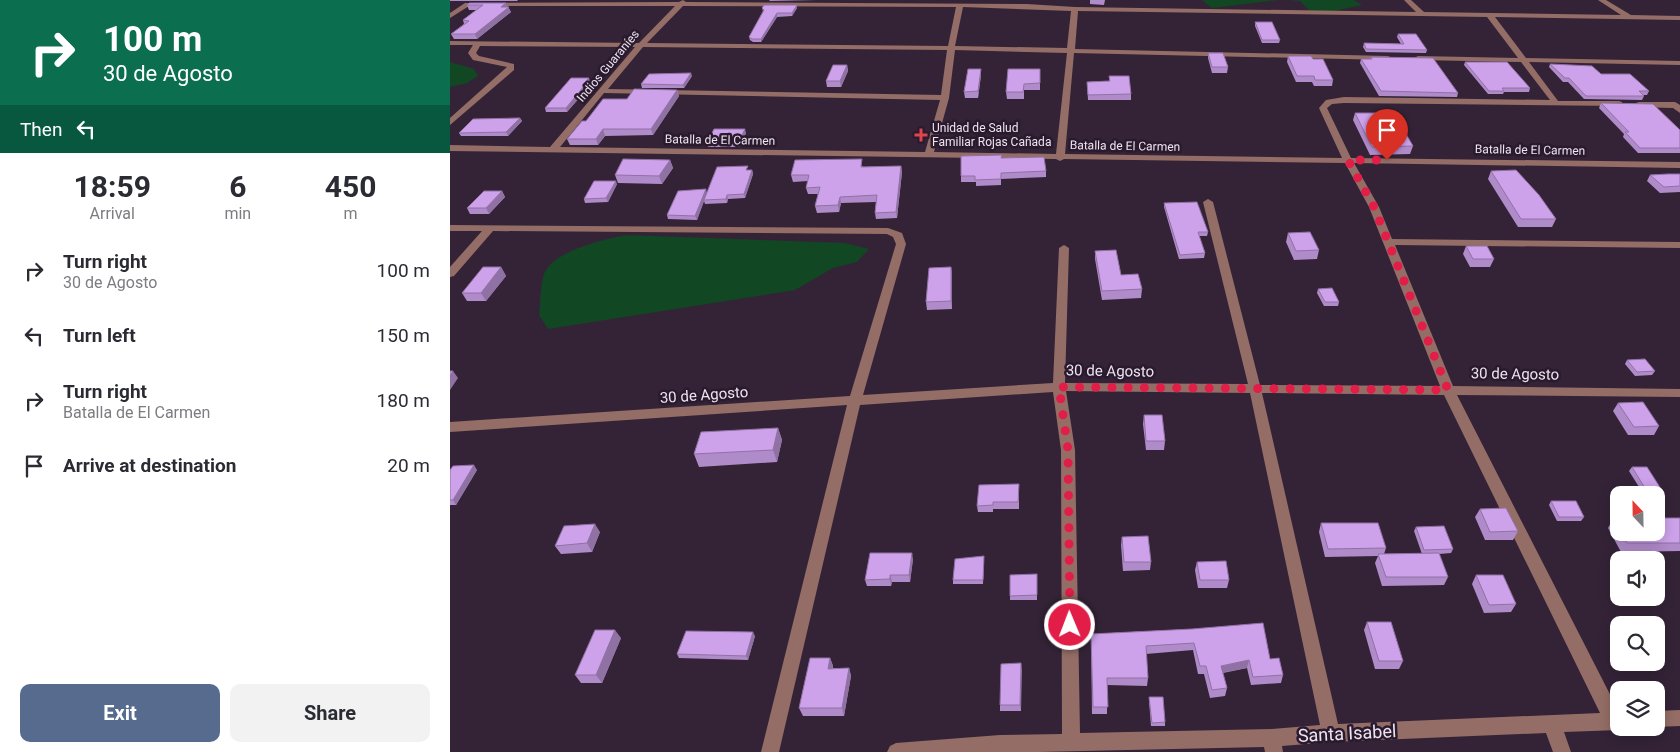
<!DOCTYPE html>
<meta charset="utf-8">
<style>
:root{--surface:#fff;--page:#f2f2f3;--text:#2b2b33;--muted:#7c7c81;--accent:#566b8d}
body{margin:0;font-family:Roboto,sans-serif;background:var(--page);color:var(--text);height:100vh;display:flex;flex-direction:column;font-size:19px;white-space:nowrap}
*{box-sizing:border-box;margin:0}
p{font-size:16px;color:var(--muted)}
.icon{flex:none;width:28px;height:28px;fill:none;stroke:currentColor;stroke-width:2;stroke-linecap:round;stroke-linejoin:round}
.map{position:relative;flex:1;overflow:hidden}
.panel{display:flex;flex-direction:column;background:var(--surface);width:450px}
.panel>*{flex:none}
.top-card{background:#0b6e4f;color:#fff;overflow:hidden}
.needle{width:32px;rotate:338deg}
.buttons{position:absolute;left:1160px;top:486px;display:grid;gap:10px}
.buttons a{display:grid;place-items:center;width:55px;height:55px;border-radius:10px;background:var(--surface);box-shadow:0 2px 12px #0003;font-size:25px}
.pin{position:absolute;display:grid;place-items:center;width:42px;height:42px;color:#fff;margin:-51px -21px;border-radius:50% 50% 50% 0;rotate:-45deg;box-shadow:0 0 5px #0007}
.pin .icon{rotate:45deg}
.me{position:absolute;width:55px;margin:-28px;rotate:359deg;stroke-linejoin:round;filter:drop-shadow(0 0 4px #0008)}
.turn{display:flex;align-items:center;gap:18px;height:105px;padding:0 20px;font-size:22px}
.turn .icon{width:65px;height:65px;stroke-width:2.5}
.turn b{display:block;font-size:35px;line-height:42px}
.then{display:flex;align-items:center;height:48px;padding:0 20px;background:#0003;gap:10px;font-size:19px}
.eta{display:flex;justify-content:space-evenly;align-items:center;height:85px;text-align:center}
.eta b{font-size:30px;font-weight:700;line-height:35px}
.action{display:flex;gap:10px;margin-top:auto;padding:10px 20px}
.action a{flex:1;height:58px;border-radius:10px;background:var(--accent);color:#fff;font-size:20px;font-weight:700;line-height:58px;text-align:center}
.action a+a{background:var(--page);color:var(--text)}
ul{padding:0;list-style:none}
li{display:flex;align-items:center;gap:15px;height:65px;padding:0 20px}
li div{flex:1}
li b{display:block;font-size:19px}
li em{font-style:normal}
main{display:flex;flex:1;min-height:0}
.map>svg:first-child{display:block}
</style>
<main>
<section class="panel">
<div class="top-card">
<div class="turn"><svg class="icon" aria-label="right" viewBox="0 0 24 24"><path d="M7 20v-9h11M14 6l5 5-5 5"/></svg><div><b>100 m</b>30 de Agosto</div></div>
<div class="then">Then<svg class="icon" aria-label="left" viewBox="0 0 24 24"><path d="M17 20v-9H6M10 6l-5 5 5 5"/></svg></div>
</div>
<div class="eta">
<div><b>18:59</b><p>Arrival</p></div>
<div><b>6</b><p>min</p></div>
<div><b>450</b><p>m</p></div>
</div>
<ul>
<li><svg class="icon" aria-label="right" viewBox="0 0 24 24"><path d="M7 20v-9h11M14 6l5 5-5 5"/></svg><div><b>Turn right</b><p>30 de Agosto</p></div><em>100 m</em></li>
<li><svg class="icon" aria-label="left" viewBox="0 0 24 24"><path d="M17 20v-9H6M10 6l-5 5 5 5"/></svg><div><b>Turn left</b></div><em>150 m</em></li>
<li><svg class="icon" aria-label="right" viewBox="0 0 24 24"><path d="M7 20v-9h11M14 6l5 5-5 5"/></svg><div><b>Turn right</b><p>Batalla de El Carmen</p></div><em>180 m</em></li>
<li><svg class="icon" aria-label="arrive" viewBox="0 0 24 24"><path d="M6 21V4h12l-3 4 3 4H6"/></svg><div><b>Arrive at destination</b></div><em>20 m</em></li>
</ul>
<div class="action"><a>Exit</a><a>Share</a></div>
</section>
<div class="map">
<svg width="1230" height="752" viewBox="0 0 1230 752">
<rect width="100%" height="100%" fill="#342337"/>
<path fill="#114722" d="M752 0H829L762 8Z
M838 0H904L912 5 875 13 861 12 850 1Z
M0 62 24 69 28 76 17 83 0 87Z
M176 235 395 243 419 249 407 262 383 268 345 290 98 329 89 315C91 304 90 281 95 272 104 251 155 239 176 235Z"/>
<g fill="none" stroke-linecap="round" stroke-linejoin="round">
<path fill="#946e66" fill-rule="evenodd" d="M233 0 236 2 577 4 625 7 966 12 954 0H961L974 12 1171 15 1148 0H1156L1181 15 1230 16V20L1045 17 1076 58 1230 61V65L1079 62 1108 101H1169L1172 102V106L894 103 882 104 877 108 901 158 1230 162V168L904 163 929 207 942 239 1230 242V248L945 245 1003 386 1230 389V397L1007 395 1169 712V728H1174L1169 730 1114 732 1121 752H1103L1096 733 881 742 832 746 833 752H815L814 747 588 752H437L440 746 446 743 550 735 612 734 611 450 603 392 410 405 329 752H311L397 405 0 432V422L400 396 446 244 443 237 437 234 43 231 4 276 0 277V267L32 231H0V225L438 228 452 233 456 244 413 395 603 383 609 248 614 245 619 248 615 383 798 384 753 202 758 199 763 202 810 385 990 386 919 207 895 163 614 159 610 161 606 159 0 151V145L100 147 185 47 30 46 26 53 29 56 64 64V70L0 125V118L57 67 23 60 18 53 23 45H0V41L189 43 225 6H19L0 18V13L15 3 229 2ZM233 6 506 7 498 46 197 43ZM513 7 621 11 617 48 505 46ZM628 11 1037 17 1068 58 968 56 964 58 968 60 1071 62 1100 100 894 97 876 100 869 108 892 158 615 154 624 53 938 60 942 58 938 56 625 49ZM193 47 497 50 491 95 158 89ZM505 50 617 53 606 154 484 152 499 98ZM154 93 490 100 475 152 110 147ZM616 391 800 393 870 725 822 729 630 733 625 450ZM812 393 994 395 1150 713 888 724Z
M1189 102H1225L1230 105V113L1223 108 1186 107V103Z
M1230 710V726L1206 727V711Z"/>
</g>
<path fill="#b08bca" d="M0 0H68L67 1H0Z
M319 0H366L320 1Z
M640 0H655L654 5 640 4Z
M19 3 58 7 61 12 27 39H4L1 34 14 24 13 20 26 10H19L17 5Z
M347 5V8L342 16 327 17 311 42H303L300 40 299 37 313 11 312 8Z
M805 22 830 40 829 43H812L805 26Z
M948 34 977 50 976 53 916 52 913 47 914 43 951 44 947 37Z
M758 53 778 67 777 73H762L758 58Z
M838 56 863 59 883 80 882 86H864L862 82H846L837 62Z
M921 57 1008 93 1007 97 929 96 910 63 911 59H920Z
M1015 62 1080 88 1079 92H1054L1053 94H1038L1014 65Z
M1100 64 1151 74 1199 91 1197 95H1192L1194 96 1192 100 1134 99 1118 82H1113L1099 67Z
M397 65 398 71 391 87H377L376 81Z
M590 69V90H574V99H557L556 92Z
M531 75 528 98H515L514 92Z
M242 76 234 88H192L191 84Z
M659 76 681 94V100H638L637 82 659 81Z
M140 81 136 87 137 89 117 112H96L95 108Z
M227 90 229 96 203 135 155 136 148 145H120L117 139 177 99Z
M1151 103 1230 130V153H1188L1173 137 1174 134 1149 108Z
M905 113 963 146 960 154 920 155 903 120Z
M70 118 72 121 58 136H11L9 133Z
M296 133 289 147H258L257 143Z
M552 158 596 171V177L551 179V185L526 186V182H511V176Z
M220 160 223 168 212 184 168 183 165 175Z
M413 166V167L451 166 452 172 447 218 426 219 425 213 426 202 391 203 389 212 367 213 365 206 368 194H358L356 188 358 181 343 182 341 175Z
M299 170H302L303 174 295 198 278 199 277 203 255 204 254 201 247 220 218 219 217 215Z
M1041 171 1106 219 1102 227H1068L1038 179Z
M1230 174V192L1210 193 1197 181 1200 175Z
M167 184 158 202 135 203 134 199Z
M52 191 55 197 39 214H20L17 208Z
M714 203 758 232 757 236H749L755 253 754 258 729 259 714 207Z
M838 233 869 250 867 259 844 260 836 242Z
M1016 246 1044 259 1040 267H1020L1013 254Z
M645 251 671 275 692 289 691 298 652 300 645 259Z
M51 267 56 276 36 301H17L12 293Z
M501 267 502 275V309L477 310 476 302Z
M868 289 889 302 888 306H874L867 293Z
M1177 360 1205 371 1202 375 1185 376 1175 364Z
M1168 403 1209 426 1204 435H1178L1163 411Z
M694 415 715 441 714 450H696L693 424Z
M328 428 332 440 327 462 249 467 244 454Z
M1182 467 1213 492 1210 497H1206V495H1194L1179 471Z
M0 470H27L6 505H0Z
M569 491V509H543V512H528L527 506Z
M1101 501 1134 517 1131 521H1107L1099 505Z
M1030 509 1068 531 1063 540H1035L1025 517Z
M1230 518V551L1171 552 1158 528 1163 519H1169V532H1206Z
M871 523 936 548 934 554H972L964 531 966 527 1003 549 1001 553 989 554 998 577 994 585 932 586 925 563 928 556 875 557 869 532Z
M150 532 142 552 111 554 105 546Z
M672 537 701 562 700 570 673 571 671 545Z
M463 559 460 582H442L441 586H417L415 580Z
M534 560 533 584H503V580Z
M747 562 779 580 777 588H748L745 570Z
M587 574V600H560V596Z
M1026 575 1066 604 1061 612 1034 613 1022 584Z
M917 622 953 661 949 669H925L914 630Z
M742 629 820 659 833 675 831 683 801 685 797 668 773 673 777 688 775 696 760 698 754 674H748L743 650 696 654 698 678 697 686 657 685V714H642L641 634Z
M305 636 298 660 229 658 227 654Z
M171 638 152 683H131L125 675Z
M380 658 383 666V668H399L401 676 394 716H353L349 708Z
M571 663V711H550V705Z
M699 697 715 722V726H701L699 701Z"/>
<path fill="#9071a4" d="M56 3 61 12 27 39 25 34 51 7Z
M347 5V8L342 16V13Z
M327 13V17L311 42V39Z
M397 65 398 71 391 87 390 81Z
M531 69V75L528 98V91Z
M241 73 242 76 234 88 233 85Z
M139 78 140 81 136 87 137 89 117 112 116 108Z
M227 90 229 96 203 135 201 129Z
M70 118 72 121 58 136 56 132Z
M153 129 155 136 148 145 146 139Z
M295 129 296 133 289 147 288 143Z
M220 160 223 168 212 184 209 176Z
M451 166 452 172 447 218 446 212Z
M302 170 303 174 295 198 294 194Z
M166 181 167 184 158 202 156 198Z
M256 189 257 193 247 220 245 216Z
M52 191 55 197 39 214 36 208Z
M277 195 278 199 277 203 276 199Z
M390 197 391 203 389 212 388 205Z
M51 267 56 276 36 301 31 293Z
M501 267 502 275V309L501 301Z
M3 371 8 378 0 390V376Z
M328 428 332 440 327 462 323 450Z
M24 465 27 470 6 505 3 500Z
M145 524 150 532 142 552 137 543Z
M462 553 463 559 460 582 459 575Z
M440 575 442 582 441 586 440 579Z
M165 630 171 638 152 683 146 675Z
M303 632 305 636 298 660 296 656Z
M380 658 383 666 381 677 378 669Z
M799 660 797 668 770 673 771 666Z
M571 663 572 670 571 711 570 705Z
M399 668 401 676 394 716 392 708Z"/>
<path fill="#cda2eb" stroke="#9071a4" d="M19 3H56L51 7H59L25 34H1L19 21 13 20 33 5H17Z
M314 5H347L342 13H327L311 39H302L299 37 314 10 312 8Z
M805 22H822L830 40H812Z
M948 34H966L977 50 916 49 914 43 954 44Z
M758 53H773L778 67H762Z
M838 56H861L863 59H873L883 80H865L864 76H847Z
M921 57 983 58 1008 93 931 91 911 59H922Z
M1015 62H1057L1080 88H1052L1054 91H1039Z
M1100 64 1142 66 1151 74H1180L1199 91H1189L1194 96H1136L1119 78H1115Z
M383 65H397L390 81H376Z
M518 69H531L528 91 514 92Z
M558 69H590V83L574 84 573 92H556Z
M241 73 233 85 191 84 199 74Z
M659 76H679L681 94 638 95 637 82 660 81Z
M121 78H139L132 85H135L116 108H95Z
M184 89 227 90 201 129H153L146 139H117L132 121H136L153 99H177Z
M1151 103 1203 104 1230 130V148H1190L1175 132H1179Z
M905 113H944L963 146 922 147Z
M70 118 56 132 9 133 23 119Z
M264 129H295L288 143H257Z
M552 155 551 158 594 157 596 171 551 173V179L525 180V176H511V156Z
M173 159 220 160 209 176 165 175Z
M412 159 411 167 451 166 446 212 425 213 427 195 390 197 388 205 365 206 370 187 356 188 359 175H341L345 160Z
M298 166 296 170H302L294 194 277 195 276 199 254 200 267 167Z
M1066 170 1089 195 1106 219H1071L1041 171Z
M1218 174H1230V186L1214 187 1200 175Z
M144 181H166L156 198 134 199Z
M256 189 245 216 217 215 228 191Z
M34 191H52L36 208H17Z
M747 202 758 232H748L755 253 730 255 714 203Z
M860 232 869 250 846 251 838 233Z
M1016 246H1037L1044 259H1023Z
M666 250 671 275 688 274 692 289 652 291 645 251Z
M33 267H51L31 293H12Z
M501 267V301L476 302 479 268Z
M882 288 889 302H875L868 289Z
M1195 359 1205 371 1187 372 1177 360Z
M0 371H3L0 376Z
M1193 402 1209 426 1184 427 1168 403Z
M694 415H712L715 441H696Z
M328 428 323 450 244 454 251 432Z
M24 465 3 500H0V470L3 466Z
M1182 467H1197L1213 492 1198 493Z
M569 484 568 502H543V505L527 506 529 485Z
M1101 501H1126L1134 517H1109Z
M1056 508 1068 531 1040 532 1030 509Z
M1206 518H1230V543H1177L1171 532H1206Z
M1163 519H1169V528Z
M871 523H928L936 548 878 549Z
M145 524 137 543 105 546 114 526Z
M994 526 1003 549 974 550 966 527Z
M698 536 701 562H674L672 537Z
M420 553H462L459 575H440V579L415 580Z
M989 553 998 577H936L928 554Z
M534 556 533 580H503L505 559Z
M776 561 779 580H750L747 562Z
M587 574V595L560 596V575Z
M1026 575H1053L1066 604 1039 605Z
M917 622H941L953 661H929Z
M813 623 820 659 829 658 833 675 803 677 799 660 771 666 777 688 762 690 756 666H750L744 643 696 646 698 678H657L658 707H643L641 634 742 629Z
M145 630H165L146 675H125Z
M236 631 303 632 296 656 227 654Z
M360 658H380L378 669 399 668 392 708H349Z
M571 663 570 705H550L551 664Z
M699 697H713L715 722 702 723Z"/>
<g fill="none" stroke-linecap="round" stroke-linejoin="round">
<path stroke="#e11d48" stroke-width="9" stroke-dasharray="0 16.2" d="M620 625 618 450 609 387 998 390 924 207 898 160H937"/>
</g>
<path fill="#e0444e" stroke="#2a1a2d" stroke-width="2" d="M468.5 127.5h5v5h5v5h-5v5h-5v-5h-5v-5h5z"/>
<g text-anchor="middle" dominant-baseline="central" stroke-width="5" stroke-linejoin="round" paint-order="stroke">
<g font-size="12" fill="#eee3f0" stroke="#2a1a2d">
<text transform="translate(158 66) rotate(-50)">Indios Guaraníes</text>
<text transform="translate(270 140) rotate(1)">Batalla de El Carmen</text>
<text transform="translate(675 146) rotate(1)">Batalla de El Carmen</text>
<text transform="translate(1080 150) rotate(1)">Batalla de El Carmen</text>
</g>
<g font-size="12" fill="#eee3f0" stroke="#2a1a2d" text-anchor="start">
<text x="482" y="128">Unidad de Salud<tspan x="482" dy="14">Familiar Rojas Cañada</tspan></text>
</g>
<g font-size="15" fill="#eee3f0" stroke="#2a1a2d">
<text transform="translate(660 371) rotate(1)">30 de Agosto</text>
<text transform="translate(1065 374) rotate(1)">30 de Agosto</text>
<text transform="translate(254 395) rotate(-4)">30 de Agosto</text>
</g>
<g font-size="18" fill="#eee3f0" stroke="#2a1a2d">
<text transform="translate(897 733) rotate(-3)">Santa Isabel</text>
</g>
</g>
</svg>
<div class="buttons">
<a><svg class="needle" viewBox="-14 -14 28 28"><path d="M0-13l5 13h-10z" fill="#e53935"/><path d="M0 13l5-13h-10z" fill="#7c7c81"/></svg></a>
<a><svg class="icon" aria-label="sound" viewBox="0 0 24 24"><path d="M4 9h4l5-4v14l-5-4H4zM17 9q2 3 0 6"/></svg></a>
<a><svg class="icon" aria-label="search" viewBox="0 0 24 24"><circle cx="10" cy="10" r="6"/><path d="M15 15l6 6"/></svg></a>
<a><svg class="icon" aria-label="layers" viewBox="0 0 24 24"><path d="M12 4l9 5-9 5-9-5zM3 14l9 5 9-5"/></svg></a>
</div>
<div class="pin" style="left:937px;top:160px;background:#d93025"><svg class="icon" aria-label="arrive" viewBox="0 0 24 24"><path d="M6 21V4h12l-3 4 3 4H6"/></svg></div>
<svg class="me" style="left:620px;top:625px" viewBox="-20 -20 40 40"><circle r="17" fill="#e11d48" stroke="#fff" stroke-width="3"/><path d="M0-11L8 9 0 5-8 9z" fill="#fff"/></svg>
</div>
</main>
